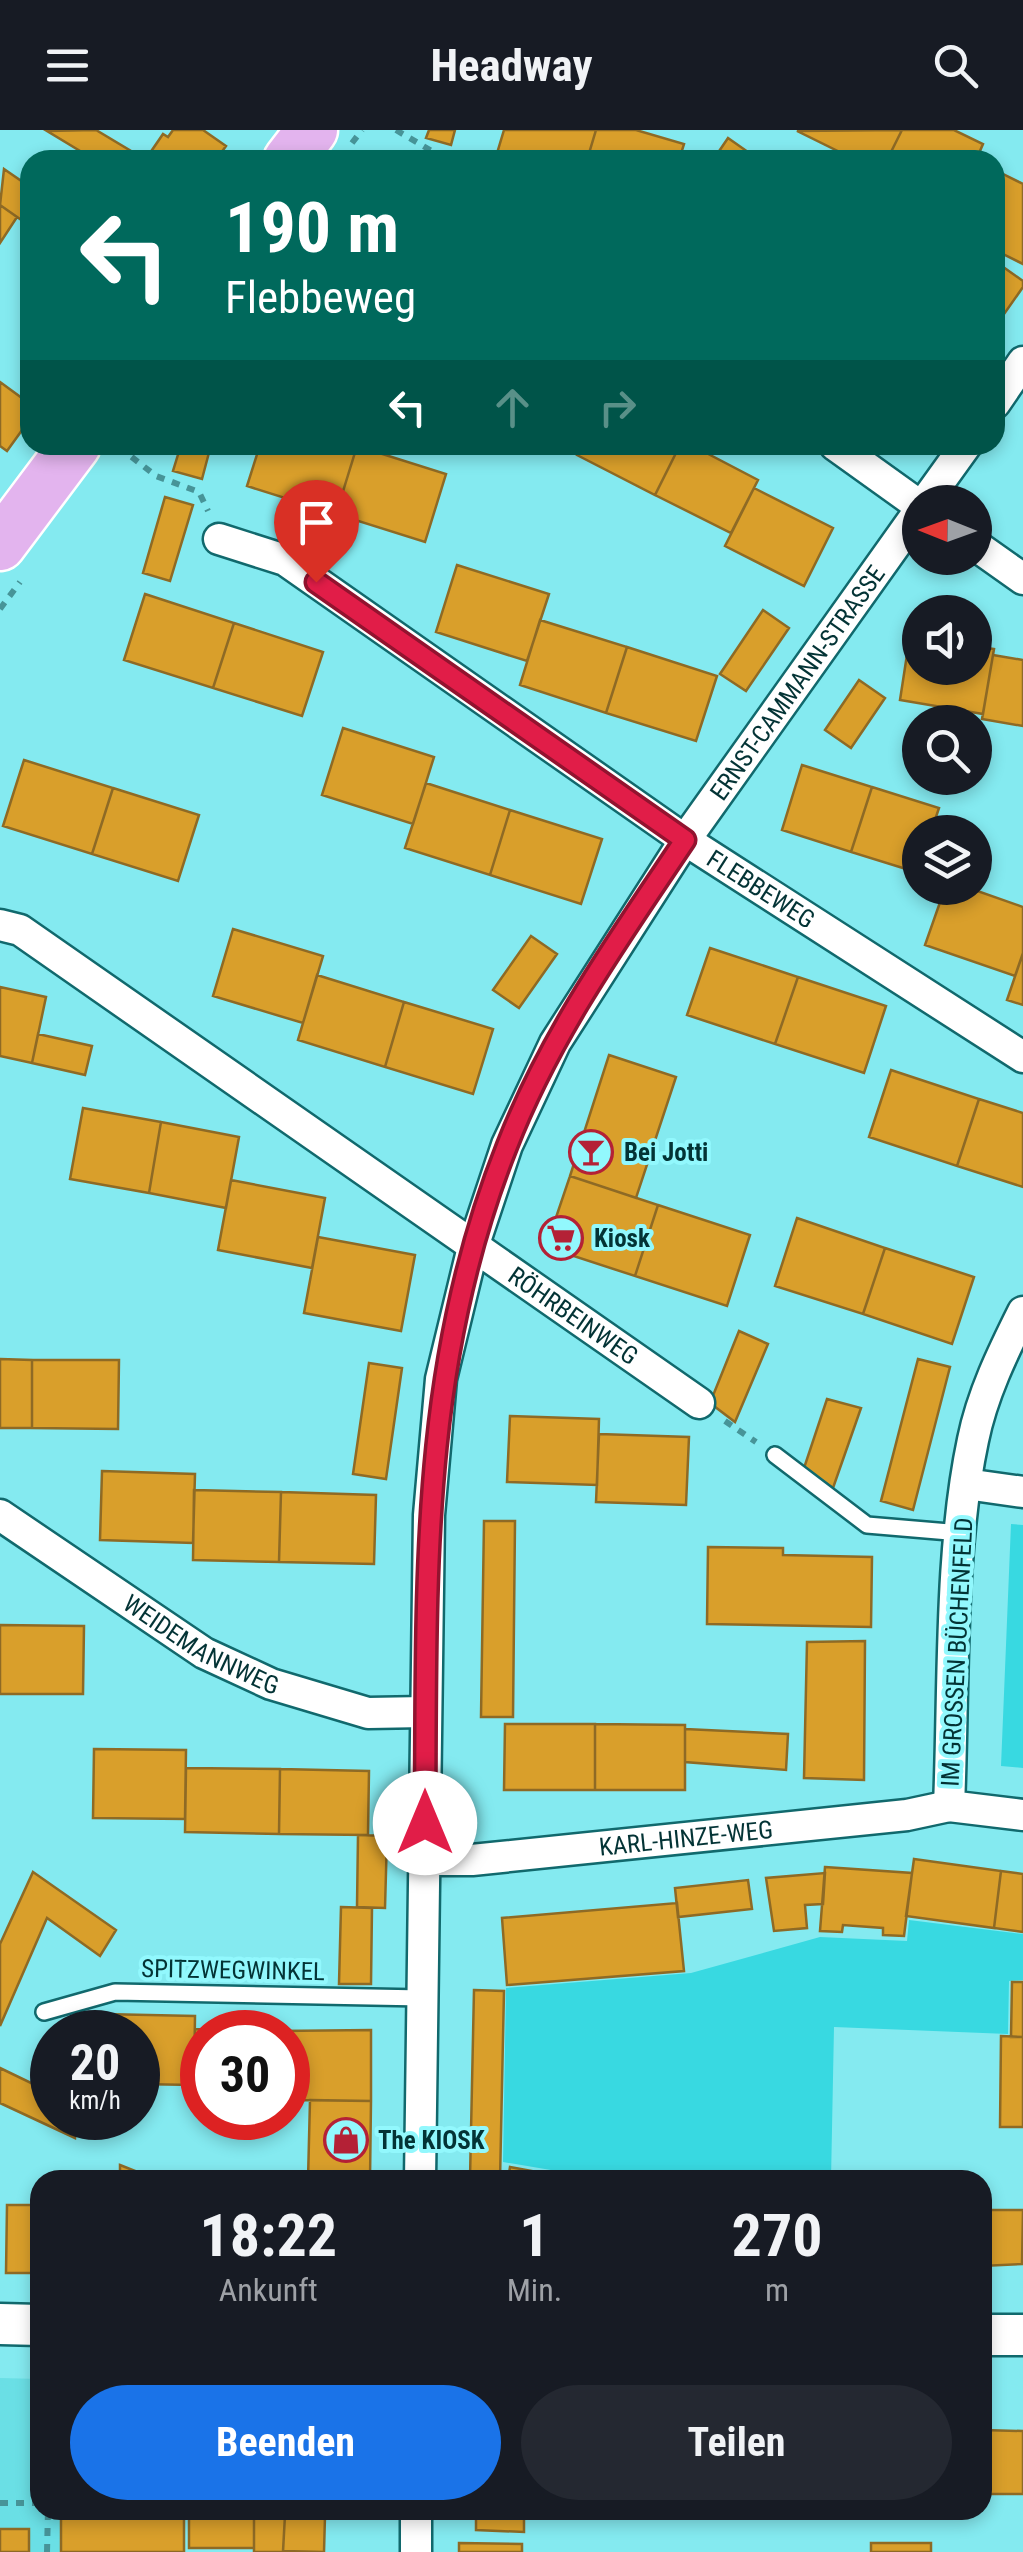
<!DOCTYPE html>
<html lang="de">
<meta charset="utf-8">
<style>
:root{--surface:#171b24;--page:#242831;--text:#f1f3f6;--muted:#9ea1a6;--accent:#1a73e8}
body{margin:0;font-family:"Roboto Condensed",sans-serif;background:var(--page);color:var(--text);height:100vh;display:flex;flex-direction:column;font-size:38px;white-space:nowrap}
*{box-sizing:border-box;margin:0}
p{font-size:32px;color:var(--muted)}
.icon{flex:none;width:55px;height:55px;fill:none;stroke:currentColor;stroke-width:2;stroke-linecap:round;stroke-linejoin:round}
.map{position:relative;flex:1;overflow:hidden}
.details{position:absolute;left:30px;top:2040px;width:962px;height:350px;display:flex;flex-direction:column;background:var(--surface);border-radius:30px;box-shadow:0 5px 15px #0003}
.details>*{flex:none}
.hud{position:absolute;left:20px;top:20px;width:985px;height:305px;border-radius:30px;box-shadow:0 5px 15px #0003;background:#00695c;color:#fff;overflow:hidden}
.needle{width:65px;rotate:271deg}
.tools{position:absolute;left:902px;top:355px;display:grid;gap:20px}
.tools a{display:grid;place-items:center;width:90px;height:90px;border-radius:50%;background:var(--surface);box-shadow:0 5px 15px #0003;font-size:50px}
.speed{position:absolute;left:30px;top:1880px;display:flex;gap:20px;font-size:50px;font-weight:700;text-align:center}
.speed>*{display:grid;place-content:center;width:130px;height:130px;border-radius:50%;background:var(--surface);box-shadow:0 5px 15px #0003;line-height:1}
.speed small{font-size:25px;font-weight:400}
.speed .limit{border:15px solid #d22;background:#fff;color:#111}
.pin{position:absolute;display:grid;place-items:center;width:85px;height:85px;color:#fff;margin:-102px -42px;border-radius:50% 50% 50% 0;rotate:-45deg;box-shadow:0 0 10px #0007}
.pin .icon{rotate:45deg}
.me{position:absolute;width:110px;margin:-55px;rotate:0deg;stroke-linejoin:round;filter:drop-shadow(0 0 8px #0008)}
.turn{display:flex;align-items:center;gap:35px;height:210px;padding:0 40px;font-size:45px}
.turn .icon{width:130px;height:130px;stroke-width:2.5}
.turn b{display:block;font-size:70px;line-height:85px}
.lanes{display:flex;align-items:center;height:95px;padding:0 40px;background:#0003;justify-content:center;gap:50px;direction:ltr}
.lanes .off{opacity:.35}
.eta{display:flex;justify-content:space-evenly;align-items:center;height:170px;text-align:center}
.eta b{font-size:60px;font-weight:700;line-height:70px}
.action{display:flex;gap:20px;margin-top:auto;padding:20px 40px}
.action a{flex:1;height:115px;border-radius:60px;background:var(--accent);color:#fff;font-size:40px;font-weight:700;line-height:115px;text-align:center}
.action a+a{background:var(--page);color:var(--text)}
header{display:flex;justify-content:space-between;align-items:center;height:130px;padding:0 40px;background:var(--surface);font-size:45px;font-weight:700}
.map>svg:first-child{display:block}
</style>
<header><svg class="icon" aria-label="menu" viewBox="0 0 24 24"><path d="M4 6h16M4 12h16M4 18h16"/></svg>Headway<svg class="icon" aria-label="search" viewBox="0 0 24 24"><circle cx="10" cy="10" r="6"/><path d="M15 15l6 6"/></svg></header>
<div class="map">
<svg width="1023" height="2422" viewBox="0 0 1023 2422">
<rect width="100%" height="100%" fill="#84eaf0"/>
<path fill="#6adfe5" d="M0 2248 40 2249V2380H185V2422H0Z"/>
<path fill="#38d9e1" d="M1011 1394 1023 1395V1638L1001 1636Z
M909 1790 1023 1804V1850L1009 1851 1008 1904 834 1897 831 2050H610L503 2032 506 1858 691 1843 820 1807 907 1811Z"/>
<path fill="#d99f2b" stroke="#8e6a25" stroke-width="2.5" d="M96 0 131 21 126 30H95L47 1Z
M173 0H203L226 16 216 30H153L150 23 163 4 168 7Z
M429 0H455L451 15 426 8Z
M504 0H596L587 30H495Z
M596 0H636L684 14 679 30H587Z
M902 0 887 30H856L797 1Z
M902 0H954L983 14 976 30H887Z
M728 8 748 22 743 30H713Z
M4 39 30 57V96L0 75Z
M995 40 1023 54V134L995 120Z
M0 75 17 87 0 113Z
M999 134 1023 151V157L995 197Z
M0 252 30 274V289L7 321 0 316Z
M181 315H211L202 349 173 341Z
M260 315 357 316 336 384 247 356Z
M582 315H680L655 365 577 325Z
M680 315H691L758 350 731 403 655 365Z
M357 316 446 344 425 412 336 384Z
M754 358 833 398 804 456 725 416Z
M165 367 193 375 170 451 143 443Z
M457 435 549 464 527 531 436 502Z
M145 464 234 493 213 558 124 530Z
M763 480 789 498 746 561 720 544Z
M540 490 627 517 606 583 520 555Z
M234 493 323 522 302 586 213 558Z
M910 505 920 506V538H975V516L994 519 983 584 900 570Z
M627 517 717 546 696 611 606 583Z
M993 525 1023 530V596L982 589Z
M859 550 885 568 851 618 825 600Z
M343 598 434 627 413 694 322 665Z
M24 630 113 658 92 724 3 696Z
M802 635 872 657 851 722 782 700Z
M426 653 510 680 490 745 405 718Z
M872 657 939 678 931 702H920L919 743 851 722Z
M113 658 199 685 178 751 92 724Z
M510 680 602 709 581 774 490 745Z
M945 758H969L1023 777V823L1015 846 925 815Z
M233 799 323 826 303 893 213 866Z
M531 806 557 824 519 878 493 860Z
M710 818 798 847 775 914 687 885Z
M1023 823V875L1007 870Z
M317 845 404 872 385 937 298 910Z
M798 847 886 876 864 943 775 914Z
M0 857 46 867 32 933 0 926Z
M404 872 493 899 473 964 385 937Z
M38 904 92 916 85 945 32 933Z
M609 925 676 947 636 1068 570 1046Z
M891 940 979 969 957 1036 869 1007Z
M979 969 1023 983V1057L957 1036Z
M83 978 161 992 149 1063 70 1049Z
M161 992 239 1007 226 1078 149 1063Z
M570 1046 658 1075 635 1146 546 1117Z
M231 1050 325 1068 312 1138 218 1120Z
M658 1075 750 1105 727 1176 635 1146Z
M797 1088 885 1118 863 1184 775 1156Z
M318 1107 415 1125 401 1201 304 1183Z
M885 1118 974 1147 952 1214 863 1184Z
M739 1201 768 1214 735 1292 710 1273Z
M0 1229 32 1230V1298H0Z
M918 1229 950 1237 913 1380 881 1371Z
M32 1230H119L118 1299 32 1298Z
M369 1233 402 1238 386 1349 353 1344Z
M827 1269 861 1278 833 1358 804 1338Z
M510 1286 599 1289 597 1355 507 1352Z
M599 1304 689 1307 686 1375 596 1372Z
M102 1341 195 1344 193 1413 100 1410Z
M194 1360 281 1362 279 1432 193 1430Z
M281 1362 376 1365 374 1434 279 1432Z
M484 1391H515L513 1587H481Z
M708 1417 783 1418V1425L872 1427 871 1497 707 1494Z
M0 1495 84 1496 83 1564H0Z
M865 1511 864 1650 804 1648 807 1512Z
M505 1594H595V1660H504Z
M595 1594 685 1595V1660H595Z
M685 1599 788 1604 786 1640 685 1632Z
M94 1619 186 1620 185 1689 93 1688Z
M186 1638 280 1639 279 1704 185 1702Z
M280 1639 369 1641 368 1705 279 1704Z
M358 1705 387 1706 385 1778 357 1777Z
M914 1729 1001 1741 994 1798 906 1786Z
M825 1737 912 1743 904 1806 883 1805V1798L843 1795 842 1802 820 1801Z
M1001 1741 1023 1744V1802L994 1798Z
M33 1742 116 1800 100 1826 47 1788 0 1896V1814Z
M825 1743 823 1774 805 1775 807 1798 774 1801 766 1748Z
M748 1750 752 1779 678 1787 675 1758Z
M677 1773 684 1841 507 1855 502 1788Z
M341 1777 372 1778 371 1854H339Z
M1012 1852H1023V1907H1011Z
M474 1860 504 1861 500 2050 470 2049Z
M102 1884 195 1886 194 1955 138 1954V1902H102Z
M195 1899 278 1901V1902H202V1968H193Z
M371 1900V1971L288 1970V1902L278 1901Z
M1001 1906 1023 1907V1997H1000Z
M0 1938 52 1963V1988H76L75 2008 0 1973Z
M310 1970 371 1971 370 2050H308Z
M120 2035 148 2046V2050H120Z
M510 2037 580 2050H508Z
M7 2075H40V2143H6Z
M982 2080H1023L1022 2134 982 2136Z
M982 2300 1023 2301V2364H982Z
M61 2380H184V2422H61Z
M285 2380H331V2386L285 2385Z
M331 2380H360V2387L331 2386Z
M476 2380H524V2402L476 2400Z
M189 2384 254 2385V2418H189Z
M254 2385H285L283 2422H254Z
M285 2385 325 2386 324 2422 283 2421Z
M0 2399H29V2422H0Z
M459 2413 522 2414V2422H459Z
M871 2413H931V2422H871Z"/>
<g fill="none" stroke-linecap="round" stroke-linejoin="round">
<g stroke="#11696d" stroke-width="20">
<path id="service" d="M775 1325 867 1395 961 1403
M44 1882 115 1862 423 1868"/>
</g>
<g stroke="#11696d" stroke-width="35">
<g id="minor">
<path d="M995 273 1023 232"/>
<path d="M835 315 920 376"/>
<path d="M925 372 966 315"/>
<path id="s1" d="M219 409 285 430 685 710 1023 927"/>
<path d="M975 415 1023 449"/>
<path id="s2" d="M0 795 20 800 699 1273"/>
<path d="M1023 1182C1003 1222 982 1265 973 1310 949 1423 954 1560 949 1676L1023 1685"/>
<path d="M966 1354 1023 1362"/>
<path id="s3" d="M0 1385 204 1523 271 1554 368 1583 425 1582"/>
<path id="s4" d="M425 1730H472L907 1685 949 1676"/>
<path id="s5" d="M420 2050 429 1385 441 1249 473 1117 507 1015 555 913 685 710 920 380"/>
<path d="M416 2422V2380"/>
</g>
</g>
<g stroke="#11696d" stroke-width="45">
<path id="tertiary" d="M0 2194 40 2195
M982 2205H1023"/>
</g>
<g stroke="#fff" stroke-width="55">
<path id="primary" d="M289 30 312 0
M0 415 75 315"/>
</g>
<path stroke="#479498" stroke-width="6" stroke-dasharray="8 8" stroke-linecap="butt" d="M396 0 447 30
M352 13 362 0
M119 317 156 346 199 362 208 381
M0 479 20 452
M725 1291 756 1312
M0 2373H40
M47 2422 48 2380"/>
<use href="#service" stroke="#fff" stroke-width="15"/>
<use href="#minor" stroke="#fff" stroke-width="30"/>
<use href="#tertiary" stroke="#fff" stroke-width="40"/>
<use href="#primary" stroke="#e3b4ee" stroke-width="50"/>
</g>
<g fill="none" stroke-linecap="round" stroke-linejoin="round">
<g stroke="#92132f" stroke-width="25">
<path id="route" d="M316 452 685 710C620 807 550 905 507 1016 418 1239 427 1458 425 1693"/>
</g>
<use href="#route" stroke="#e11d48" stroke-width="18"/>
</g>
<defs>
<g id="bar-ring" transform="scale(2.25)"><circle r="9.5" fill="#92f8fd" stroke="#b42136" stroke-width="1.5"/><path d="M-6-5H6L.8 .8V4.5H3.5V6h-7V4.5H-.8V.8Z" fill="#b42136"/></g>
<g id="supermarket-ring" transform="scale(2.25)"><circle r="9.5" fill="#92f8fd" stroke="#b42136" stroke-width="1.5"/><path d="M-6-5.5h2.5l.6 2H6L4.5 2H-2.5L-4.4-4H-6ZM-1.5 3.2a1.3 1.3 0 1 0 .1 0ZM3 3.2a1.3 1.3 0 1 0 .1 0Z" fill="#b42136"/></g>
<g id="shop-ring" transform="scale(2.25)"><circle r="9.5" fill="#92f8fd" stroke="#b42136" stroke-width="1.5"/><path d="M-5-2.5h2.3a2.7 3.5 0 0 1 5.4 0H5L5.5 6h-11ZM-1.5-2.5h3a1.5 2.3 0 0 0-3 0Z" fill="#b42136"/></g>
</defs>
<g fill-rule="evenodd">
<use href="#bar-ring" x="591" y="1022"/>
<use href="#supermarket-ring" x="561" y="1108"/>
<use href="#shop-ring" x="346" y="2010"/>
</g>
<g text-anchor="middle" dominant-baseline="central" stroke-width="8" stroke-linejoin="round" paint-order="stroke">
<g font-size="25" fill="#033335" stroke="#92f8fd">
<text stroke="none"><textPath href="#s5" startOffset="1592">ERNST-CAMMANN-STRASSE</textPath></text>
<text stroke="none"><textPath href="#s1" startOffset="648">FLEBBEWEG</textPath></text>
<text stroke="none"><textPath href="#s2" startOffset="695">RÖHRBEINWEG</textPath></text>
<text stroke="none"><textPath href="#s3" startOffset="240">WEIDEMANNWEG</textPath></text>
<text transform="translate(957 1522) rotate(-87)">IM GROSSEN BÜCHENFELD</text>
<text stroke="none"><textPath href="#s4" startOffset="262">KARL-HINZE-WEG</textPath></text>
<text transform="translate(233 1840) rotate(1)">SPITZWEGWINKEL</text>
</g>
<g font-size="25" font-weight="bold" fill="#033335" stroke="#92f8fd" text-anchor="start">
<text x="624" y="1022">Bei Jotti</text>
<text x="594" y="1108">Kiosk</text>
<text x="378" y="2010">The KIOSK</text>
</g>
</g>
</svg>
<div class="tools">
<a><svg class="needle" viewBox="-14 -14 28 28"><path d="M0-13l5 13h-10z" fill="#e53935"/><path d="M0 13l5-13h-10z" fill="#9ea1a6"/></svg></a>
<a><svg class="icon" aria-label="sound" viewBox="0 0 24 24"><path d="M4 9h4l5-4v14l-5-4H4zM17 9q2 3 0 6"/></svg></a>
<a><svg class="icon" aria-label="search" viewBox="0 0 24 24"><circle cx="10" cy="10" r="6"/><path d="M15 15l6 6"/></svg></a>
<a><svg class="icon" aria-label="layers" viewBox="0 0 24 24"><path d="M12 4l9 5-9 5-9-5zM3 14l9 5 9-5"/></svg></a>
</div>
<div class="speed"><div>20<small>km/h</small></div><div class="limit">30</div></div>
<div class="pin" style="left:316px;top:452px;background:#d93025"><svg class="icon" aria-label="arrive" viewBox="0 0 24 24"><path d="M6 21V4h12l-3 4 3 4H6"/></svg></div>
<svg class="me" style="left:425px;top:1693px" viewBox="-20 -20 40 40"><circle r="19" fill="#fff"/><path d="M0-13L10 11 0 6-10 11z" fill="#e11d48"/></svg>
<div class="hud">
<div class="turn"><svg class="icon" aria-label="left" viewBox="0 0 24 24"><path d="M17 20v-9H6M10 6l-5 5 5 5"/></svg><div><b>190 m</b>Flebbeweg</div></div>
<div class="lanes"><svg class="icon" aria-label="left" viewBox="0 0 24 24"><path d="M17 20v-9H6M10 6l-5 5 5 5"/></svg><svg class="icon off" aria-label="ahead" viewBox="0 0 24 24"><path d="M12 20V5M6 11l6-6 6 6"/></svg><svg class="icon off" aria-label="right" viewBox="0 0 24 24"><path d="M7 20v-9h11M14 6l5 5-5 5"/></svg></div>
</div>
<section class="details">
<div class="eta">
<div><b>18:22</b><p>Ankunft</p></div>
<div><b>1</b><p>Min.</p></div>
<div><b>270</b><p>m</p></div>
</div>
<div class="action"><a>Beenden</a><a>Teilen</a></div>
</section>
</div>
